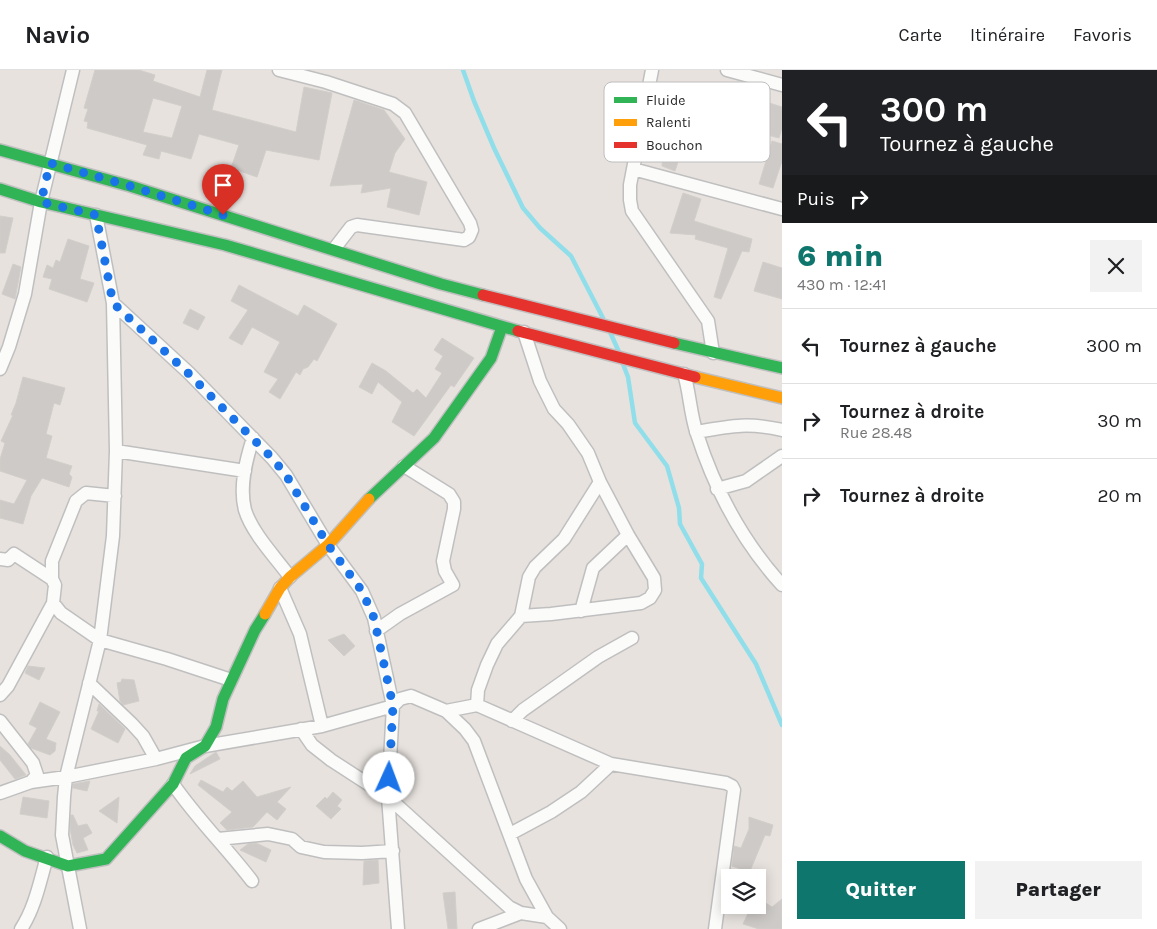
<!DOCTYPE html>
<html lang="fr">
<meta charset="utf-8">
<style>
:root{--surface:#fff;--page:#f2f2f2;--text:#202124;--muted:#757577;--line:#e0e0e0;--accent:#0f766e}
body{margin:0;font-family:Karla,sans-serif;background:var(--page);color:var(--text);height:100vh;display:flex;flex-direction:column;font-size:19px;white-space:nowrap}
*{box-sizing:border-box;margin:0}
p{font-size:16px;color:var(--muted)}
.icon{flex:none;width:28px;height:28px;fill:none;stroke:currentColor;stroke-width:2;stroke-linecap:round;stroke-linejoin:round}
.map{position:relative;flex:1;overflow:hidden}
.drawer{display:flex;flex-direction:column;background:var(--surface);width:375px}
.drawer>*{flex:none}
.top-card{background:#202124;color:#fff;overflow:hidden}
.buttons{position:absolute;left:721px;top:799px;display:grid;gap:10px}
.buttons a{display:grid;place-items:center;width:45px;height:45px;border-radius:0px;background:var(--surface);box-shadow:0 2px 12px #0003;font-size:25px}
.pin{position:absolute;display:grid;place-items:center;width:42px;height:42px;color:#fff;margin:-51px -21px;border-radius:50% 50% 50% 0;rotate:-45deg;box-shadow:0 0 5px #0007}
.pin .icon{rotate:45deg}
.me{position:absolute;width:55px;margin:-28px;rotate:2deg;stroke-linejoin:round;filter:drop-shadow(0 0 4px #0008)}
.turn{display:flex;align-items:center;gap:18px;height:105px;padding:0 15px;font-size:22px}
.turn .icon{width:65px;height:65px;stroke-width:2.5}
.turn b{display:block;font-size:35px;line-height:42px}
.then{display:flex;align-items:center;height:48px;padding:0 15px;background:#0003;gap:10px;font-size:19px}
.round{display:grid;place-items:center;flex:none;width:52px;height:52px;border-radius:0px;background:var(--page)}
.overview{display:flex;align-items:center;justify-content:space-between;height:85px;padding:0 15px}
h1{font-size:30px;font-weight:800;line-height:38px;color:var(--accent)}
.cta{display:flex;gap:10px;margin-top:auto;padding:10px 15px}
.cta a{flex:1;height:58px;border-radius:0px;background:var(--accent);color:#fff;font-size:20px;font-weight:800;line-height:58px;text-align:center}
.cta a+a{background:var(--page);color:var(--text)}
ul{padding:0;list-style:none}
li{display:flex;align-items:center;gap:15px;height:75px;padding:0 15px;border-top:1px solid var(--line)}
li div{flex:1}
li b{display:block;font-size:19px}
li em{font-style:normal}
header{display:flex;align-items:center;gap:30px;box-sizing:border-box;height:70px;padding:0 25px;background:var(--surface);border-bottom:1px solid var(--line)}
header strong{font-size:24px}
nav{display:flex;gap:28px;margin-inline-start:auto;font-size:18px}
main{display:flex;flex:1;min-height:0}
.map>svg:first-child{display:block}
</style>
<header>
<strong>Navio</strong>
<nav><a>Carte</a><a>Itinéraire</a><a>Favoris</a></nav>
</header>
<main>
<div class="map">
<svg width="782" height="859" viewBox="0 0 782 859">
<rect width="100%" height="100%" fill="#e7e2de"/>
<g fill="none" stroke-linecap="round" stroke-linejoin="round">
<path stroke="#90deea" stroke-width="4.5" d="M463 0 474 31 494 78 523 138 540 158 571 186 603 248
M610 262 619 282
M623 294 628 307 635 353 667 396 679 438 680 454 702 494 701 508 756 594 782 655"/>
</g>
<path fill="#cdcac7" stroke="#d2ceca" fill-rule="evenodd" d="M95 0H139L155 5 153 11 200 27 207 0H222L212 40 296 62 304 17 332 23 319 90 266 80 257 107 231 98 239 75 199 64 191 89 161 81 159 89 143 85 147 75 87 58 88 52 84 51 88 39 84 38ZM153 28 182 36 172 68 143 62Z
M737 12 755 16 750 27 782 37V58L779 68 737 57 728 81 725 80 726 74 686 68 675 101 662 96 663 76 669 78 673 56 666 53 669 40 690 44 688 51 726 60 727 40 732 42Z
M354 30 384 40 405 69 395 83 389 102 427 112 419 145 387 137 391 118 361 123 363 114 330 116Z
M772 71 782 74V91L773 118 759 114Z
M683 123 701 129 694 151 752 169 749 182 742 181 721 229 714 227 728 178 695 169 696 165 670 163Z
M0 146 13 148 5 183H0Z
M68 169 89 176 80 209 94 213 87 232 49 219 52 209 43 207 47 195 53 198 56 190 60 192Z
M763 192 782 198V229L754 221Z
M13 194 21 197 15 229 2 224Z
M239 215 298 246 304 235 337 254 317 291 314 289 308 297 303 299 300 305 296 302 280 329 269 322 278 309 264 302 280 272 252 257 242 275 229 268 248 240 231 231Z
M190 239 205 247 198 260 183 253Z
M442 268 474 288 454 317 451 315 414 366 392 352 402 332 378 312 372 324 359 317 372 293 386 301 413 323 417 319 426 328 442 303 435 299 443 286 434 280Z
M23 307 65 318 60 335 54 333 46 364 52 366 46 388 72 396 69 404 72 407 69 417 42 408 31 426 23 454 0 448V430L14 434 27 410 0 401V389L5 373 1 371 13 345H11L16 333Z
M344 564 355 576 344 586 328 570Z
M28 596 45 598 39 610 25 603Z
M122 609 134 610 139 631 123 635 120 631 117 613 121 612Z
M40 632 60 642 46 669 56 673 55 681 50 685 31 678 28 674 37 658 29 654Z
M99 634 125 659 118 673 91 659 99 641H97Z
M0 676 10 685 26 705 15 709 0 690Z
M216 682 220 689 190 704 195 696Z
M201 710 223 722 227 717 232 721 243 711 257 727 291 717 277 732 286 739 277 750 267 742 253 757 227 760 220 753 232 742 198 715Z
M90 711 87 721 73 718V714Z
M333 722 342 730 337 736 341 739 331 749 316 736 325 727 327 729Z
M23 727 49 731 47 748 20 744Z
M119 727 117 753 99 741Z
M71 745H73L78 756 87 754 92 763 83 768 88 780 77 783 73 775 70 758Z
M749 747 773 755 770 766 765 765 750 801H746L732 796 734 776 741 778 749 759Z
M256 773 271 780 266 792 240 780 248 774Z
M378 790 379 813 363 815 364 791Z
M455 822 457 859H448L443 823Z
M758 828 772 837 782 829V859H759L743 854 752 835H758Z"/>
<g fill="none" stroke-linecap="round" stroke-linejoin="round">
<g stroke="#c0bfc0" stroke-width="15">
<path id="street" d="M279 0 326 12 393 34 405 43 470 153 472 160 469 167 464 170 357 155 351 157 334 179
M652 0 630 115V130L632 141 708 251 713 283
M727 0 782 15
M633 99 782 139
M113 233 189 303 272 388 286 405 328 475 362 521 374 548 393 636 388 727 398 859
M0 299 9 277 25 224 41 132 73 0
M684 304C690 323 690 344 697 364 715 420 742 471 782 515
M696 362C730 356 748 352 782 360
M253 368C246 390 239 417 245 440 252 463 276 488 290 507
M116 381 245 401
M717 419 746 411 782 386
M0 489 8 490 14 484 52 509
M280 518 300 564 322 656
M53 533 55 515 52 509V491L76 431 86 423 115 426
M581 541 593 498 628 465
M521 546 551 544 641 533 650 528 655 520 654 508 628 465 600 412 588 383 568 354 554 339 540 311 524 262
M376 561 400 544 453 515 445 501 443 491 454 439V432L449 424 404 396
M89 613 132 654 143 666 156 689
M0 625 8 616 53 533 61 543 100 570 167 589 231 610
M477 635 478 620 487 595 497 574 521 546 529 507 535 497 564 469 600 412
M446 641 477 635 611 694 726 713 732 716 734 720 715 859
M0 651 33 693 37 705 31 712
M512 651 523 640 598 587 632 568
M301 659 312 675 331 690 388 727 509 837 521 843 547 847
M173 714C197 749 227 778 252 811
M0 723 31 712 66 707 156 689 205 676 322 656 393 636 400 629 411 626 446 641 465 659 474 671 526 809 547 847 560 859
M510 764 551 742 581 722 611 694
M218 769 268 764 292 769 301 777 324 782 362 783 393 781
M21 859C35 838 40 811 47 787
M80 859 62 765 64 727 66 707 100 570 113 466 116 381 113 233 96 145
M479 859 521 843"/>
</g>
<g stroke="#c0bfc0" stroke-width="14">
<path id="fast" d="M0 80 130 116 441 214 483 225
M0 119 41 132 225 175 518 261
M674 273 782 298
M369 429 434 368 491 288 502 257
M0 766 25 781 68 796 106 789 173 714 186 688 205 676 216 657 223 629 255 560 265 544"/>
</g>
<g stroke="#c0bfc0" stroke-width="14">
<path id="slow" d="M695 307 782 328
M265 544 280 518 290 507 328 475 369 429"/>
</g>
<g stroke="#c0bfc0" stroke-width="14">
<path id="jam" d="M483 225 674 273
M518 261 695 307"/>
</g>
<use href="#street" stroke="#fbfbfa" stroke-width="12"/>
<use href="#fast" stroke="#30b455" stroke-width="11"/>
<use href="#slow" stroke="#ff9f0a" stroke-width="11"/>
<use href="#jam" stroke="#e5322d" stroke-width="11"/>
</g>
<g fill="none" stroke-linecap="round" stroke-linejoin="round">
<path stroke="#1a73e8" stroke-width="9" stroke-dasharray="0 16.2" d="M223 145 130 116 50 93 41 132 96 145 113 233 189 304 272 388 286 405 328 475 362 521 374 548 393 636 389 708"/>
</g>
<rect x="604" y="12" width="166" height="80" rx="8" fill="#fff" stroke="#bebebe" stroke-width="1"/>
<rect x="614" y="27" width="23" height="6" fill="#30b455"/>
<rect x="614" y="49" width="23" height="7" fill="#ff9f0a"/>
<rect x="614" y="72" width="23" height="6" fill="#e5322d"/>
<g font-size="14" fill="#282828">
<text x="646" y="35">Fluide</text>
<text x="646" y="57">Ralenti</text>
<text x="646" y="80">Bouchon</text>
</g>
</svg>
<div class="buttons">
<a><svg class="icon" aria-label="layers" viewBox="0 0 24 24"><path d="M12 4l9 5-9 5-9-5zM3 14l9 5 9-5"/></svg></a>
</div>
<div class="pin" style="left:223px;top:145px;background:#d93025"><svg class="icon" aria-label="arrive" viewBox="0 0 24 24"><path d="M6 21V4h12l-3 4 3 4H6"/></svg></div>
<svg class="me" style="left:389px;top:708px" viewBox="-20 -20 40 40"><circle r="19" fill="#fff"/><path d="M0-13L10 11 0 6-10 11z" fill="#1a73e8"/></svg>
</div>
<section class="drawer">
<div class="top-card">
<div class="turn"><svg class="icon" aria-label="left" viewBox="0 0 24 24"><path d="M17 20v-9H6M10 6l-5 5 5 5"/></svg><div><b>300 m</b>Tournez à gauche</div></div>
<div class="then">Puis<svg class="icon" aria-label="right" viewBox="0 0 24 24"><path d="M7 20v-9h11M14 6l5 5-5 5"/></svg></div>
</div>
<div class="overview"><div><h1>6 min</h1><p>430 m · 12:41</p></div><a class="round"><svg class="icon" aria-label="close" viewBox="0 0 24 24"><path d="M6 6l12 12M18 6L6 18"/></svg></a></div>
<ul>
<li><svg class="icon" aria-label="left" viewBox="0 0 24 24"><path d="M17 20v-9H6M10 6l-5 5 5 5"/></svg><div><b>Tournez à gauche</b></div><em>300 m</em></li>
<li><svg class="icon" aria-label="right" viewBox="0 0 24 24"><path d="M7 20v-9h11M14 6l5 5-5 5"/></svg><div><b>Tournez à droite</b><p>Rue 28.48</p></div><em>30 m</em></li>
<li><svg class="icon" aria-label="right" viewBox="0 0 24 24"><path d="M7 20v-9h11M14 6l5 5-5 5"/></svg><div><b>Tournez à droite</b></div><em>20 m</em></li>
</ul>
<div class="cta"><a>Quitter</a><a>Partager</a></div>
</section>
</main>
